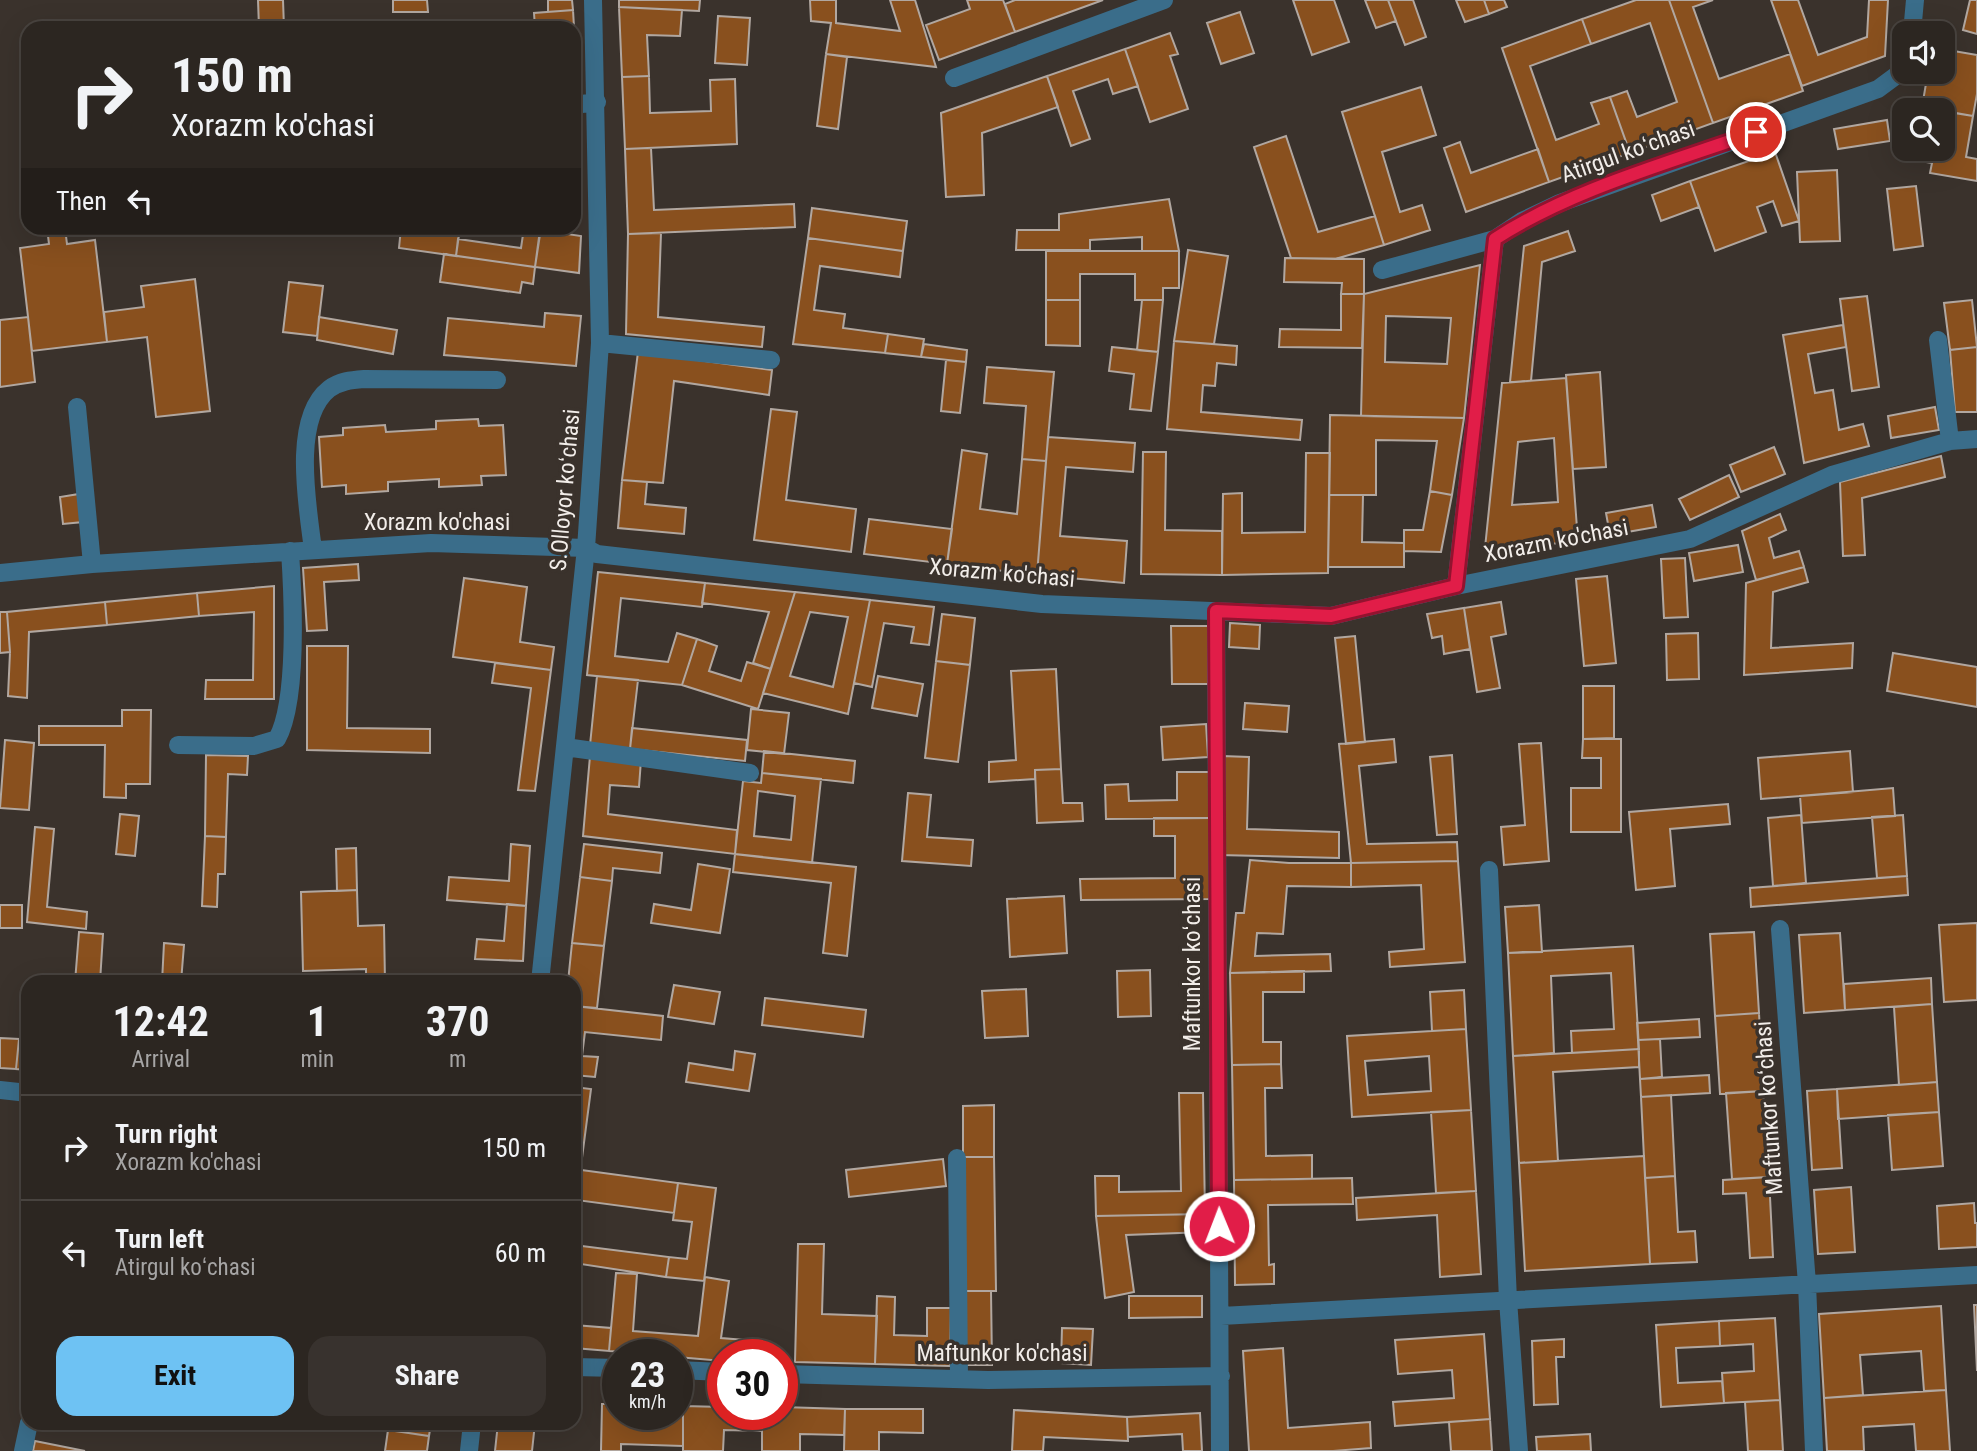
<!DOCTYPE html>
<meta charset="utf-8">
<style>
:root{--surface:#2c2621;--page:#38322e;--text:#f1f3f6;--muted:#a6a5a5;--line:#48433f;--accent:#6ec2f3}
body{margin:0;font-family:"Roboto Condensed",sans-serif;background:var(--page);color:var(--text);height:100vh;display:flex;flex-direction:column;font-size:26px;white-space:nowrap}
*{box-sizing:border-box;margin:0}
p{font-size:23px;color:var(--muted)}
.icon{flex:none;width:38px;height:38px;fill:none;stroke:currentColor;stroke-width:2;stroke-linecap:round;stroke-linejoin:round}
.map{position:relative;flex:1;overflow:hidden}
.drawer{position:absolute;left:21px;top:975px;width:560px;height:455px;display:flex;flex-direction:column;background:var(--surface);border-radius:21px;box-shadow:0 7px 28px #0002,0 0 0 2px var(--line)}
.drawer>*{flex:none}
.top-card{position:absolute;left:21px;top:21px;width:560px;height:214px;border-radius:21px;box-shadow:0 7px 28px #0002,0 0 0 2px var(--line);background:#2c2621;color:var(--text);overflow:hidden}
.tools{position:absolute;left:1892px;top:21px;display:grid;gap:14px}
.tools a{display:grid;place-items:center;width:63px;height:63px;border-radius:14px;background:var(--surface);box-shadow:0 7px 28px #0002,0 0 0 2px var(--line);font-size:35px}
.speed{position:absolute;left:602px;top:1339px;display:flex;gap:14px;font-size:35px;font-weight:700;text-align:center}
.speed>*{display:grid;place-content:center;width:91px;height:91px;border-radius:50%;background:var(--surface);box-shadow:0 7px 28px #0002,0 0 0 2px var(--line);line-height:1}
.speed small{font-size:18px;font-weight:400}
.speed .limit{border:10px solid #d22;background:#fff;color:#111}
.pin{position:absolute;display:grid;place-items:center;width:60px;height:60px;color:#fff;margin:-30px;border:4px solid #fff;border-radius:50%;box-shadow:0 2px 7px #0007}
.me{position:absolute;width:77px;margin:-38px;rotate:359deg;stroke-linejoin:round;filter:drop-shadow(0 0 5px #0008)}
.turn{display:flex;align-items:center;gap:24px;height:147px;padding:0 35px;font-size:32px}
.turn .icon{width:91px;height:91px;stroke-width:2.5}
.turn b{display:block;font-size:49px;line-height:60px}
.then{display:flex;align-items:center;height:66px;padding:0 35px;background:#0003;gap:14px;font-size:26px}
.eta{display:flex;justify-content:space-evenly;align-items:center;height:119px;text-align:center}
.eta b{font-size:42px;font-weight:700;line-height:49px}
.cta{display:flex;gap:14px;margin-top:auto;padding:14px 35px}
.cta a{flex:1;height:80px;border-radius:21px;background:var(--accent);color:#111;font-size:28px;font-weight:700;line-height:80px;text-align:center}
.cta a+a{background:var(--page);color:var(--text)}
ul{padding:0;list-style:none}
li{display:flex;align-items:center;gap:21px;height:105px;padding:0 35px;border-top:2px solid var(--line)}
li div{flex:1}
li b{display:block;font-size:26px}
li em{font-style:normal}
.map>svg:first-child{display:block}
</style>
<div class="map">
<svg width="1977" height="1451" viewBox="0 0 1977 1451">
<rect width="100%" height="100%" fill="#3a322c"/>
<path fill="#89501e" stroke="#b1a7a0" stroke-width="2" fill-rule="evenodd" d="M258 0H283L284 28H259Z
M393 0H427L428 12H393Z
M548 0H572L573 10 548 12Z
M619 0H700L699 11 619 7Z
M810 0H836V23L900 31 890 0H915L936 67 826 54 831 23 811 21Z
M967 0H1003L1015 32 939 60 926 25 970 9Z
M1015 0H1103L1015 32 1005 4Z
M1293 0H1334L1349 42 1312 55Z
M1365 0H1388L1396 21 1376 28Z
M1388 0H1413L1426 37 1405 45Z
M1456 0H1484L1489 14 1465 22Z
M1484 0H1504L1507 7 1489 14Z
M1636 0H1669L1713 123 1630 153 1610 97 1627 91 1637 117 1677 102 1650 23 1591 44 1582 19Z
M1669 0H1713L1693 7 1719 79 1790 54 1803 91 1713 123Z
M1771 0H1798L1818 55 1867 37 1869 0H1888L1885 56 1802 86Z
M1970 0H1977V34L1963 30Z
M619 7 682 10 680 36 647 35 649 76 622 77Z
M573 10 578 96 574 97V28H535L534 13Z
M1240 12 1254 53 1221 64 1207 23Z
M718 16 750 18 747 65 715 63Z
M1582 19 1591 44 1530 66 1556 140 1599 124 1591 103 1610 97 1630 153 1549 182 1502 48Z
M1170 33 1178 54 1170 56 1188 109 1150 122 1125 49Z
M1125 49 1138 86 1113 94 1108 79 1073 91 1090 139 1071 146 1047 76Z
M1942 49 1977 55V94L1973 116 1922 107 1928 72H1942Z
M826 54 847 57 838 129 817 126Z
M649 76 650 113 711 111 710 80 735 79 737 144 625 149 622 77Z
M1047 76 1058 107 982 133 984 195 946 197 941 113Z
M1421 87 1436 135 1382 152 1400 212 1422 205 1430 230 1384 245 1342 112Z
M1902 104 1922 107 1941 110H1904V128L1898 127Z
M578 107 581 130 574 131V108Z
M1942 111 1973 116 1966 157 1977 159V181L1930 173 1932 163 1914 160 1916 149H1942Z
M1887 120 1890 141 1838 149 1834 129Z
M1286 136 1318 232 1375 216 1384 245 1335 259 1291 258 1254 147Z
M1460 142 1471 173 1538 149 1549 182 1466 212 1444 148Z
M651 148 654 210 794 204 795 227 628 234 625 149Z
M1775 152 1799 221 1782 226 1773 201 1757 207 1766 232 1715 251 1690 181Z
M1837 170 1840 241 1800 242 1797 172Z
M1690 181 1699 207 1661 221 1652 195Z
M1916 186 1923 246 1894 250 1887 189Z
M1169 199 1179 251H1142V237L1090 240V250H1016L1017 230H1059V214Z
M812 208 907 221 903 251 808 238Z
M47 228H65L67 244 95 240 107 342 32 351 20 248 49 244Z
M401 228H460L456 256 399 248Z
M524 228H541L535 267 456 256 458 239 521 248Z
M540 230 581 236 579 273 535 267Z
M1568 231 1575 251 1542 262 1531 381 1510 382 1524 246Z
M661 233 658 317 764 327 762 347 626 334 628 234Z
M808 238 903 251 900 277 820 266 814 310 845 314 843 328 888 334 885 353 793 344Z
M1188 250 1228 256 1214 344 1174 341Z
M1046 251H1179V288H1163V300H1135V274H1080V300H1046Z
M444 254 535 267 533 284 522 282 520 293 440 282Z
M1285 258 1364 259V294H1341L1342 283 1284 282Z
M1480 265 1464 418 1361 416 1364 294ZM1386 316 1451 318 1447 364 1385 362Z
M195 279 210 411 156 417 147 337 107 342 104 312 144 307 141 286Z
M289 282 323 286 317 336 283 332Z
M1341 294H1364L1362 348 1279 347 1280 329 1341 330Z
M1867 296 1879 387 1852 391 1840 299Z
M1046 300H1080V346L1046 345Z
M1142 300H1163L1158 352 1137 350Z
M1972 300 1977 347 1950 350 1944 303Z
M545 313 581 316 576 366 444 355 448 318 544 327Z
M28 317 35 382 0 387V320Z
M319 317 397 330 393 354 317 340Z
M1843 325 1846 347 1808 354 1815 393 1833 390 1839 430 1863 424 1869 446 1804 463 1783 335Z
M888 334 924 339 921 357 885 353Z
M1174 341 1237 346 1236 365 1217 363 1215 386 1203 385 1201 412 1302 420 1300 440 1167 429Z
M924 344 967 350 966 362 921 357Z
M1112 347 1158 352 1151 411 1130 409 1134 374 1109 371Z
M1977 347V412H1955L1950 350Z
M638 352 772 370 769 395 674 381 663 483 622 480Z
M946 360 966 362 960 413 941 411Z
M987 367 1054 372 1046 461 1022 459 1026 406 984 403Z
M1600 372 1606 467 1573 469 1566 375Z
M1566 378 1578 542 1485 548 1502 383ZM1554 438 1558 502 1512 505 1518 442Z
M1935 407 1939 430 1891 438 1888 416Z
M771 409 797 412 786 500 856 509 851 552 754 540Z
M1330 415 1464 418 1452 495 1430 491 1437 441 1376 440V495H1329Z
M478 419 479 426 503 425 506 475 481 476 482 485 439 487V479L388 482V491L346 494V485L322 487 319 437 343 435V428L385 425 386 432 436 429V421Z
M1048 437 1135 443 1133 472 1066 467 1060 536 1127 541 1124 583 1037 575Z
M1774 447 1785 474 1741 492 1730 465Z
M962 450 987 454 980 509 1017 514 1022 459 1046 461 1037 575 947 564Z
M1143 452H1166L1165 530 1222 531V575L1141 574Z
M1306 453H1330L1328 573 1222 575 1223 494 1242 493V533L1305 532Z
M1941 456 1945 477 1862 498 1865 555 1843 556 1840 482Z
M1729 475 1739 497 1690 520 1679 499Z
M622 480 647 482 645 504 686 508 684 534 618 528Z
M1430 491 1452 495 1441 552 1404 551V530H1423Z
M79 494 83 522 63 524 60 497Z
M1329 495H1363L1362 542 1404 543V567H1328Z
M1652 505 1656 527 1610 535 1606 513Z
M1780 514 1786 530 1769 538 1774 558 1799 551 1804 567 1756 580 1742 531Z
M869 519 952 529 947 564 864 554Z
M1738 545 1743 572 1694 581 1689 553Z
M1685 558 1688 617 1664 618 1661 559Z
M358 564 359 580 324 582 327 630 307 631 303 568Z
M1804 567 1808 582 1773 592 1771 648 1853 643 1852 668 1744 675 1746 583Z
M598 572 705 583 702 607 621 598 615 656 668 662 677 633 697 639 682 685 587 675Z
M1607 576 1616 663 1584 666 1576 579Z
M464 578 527 587 520 642 554 647 551 670 453 657Z
M705 583 795 592 771 669 753 663 769 612 702 603Z
M274 586V699H205L206 680H253L254 612 199 616 197 593Z
M795 592 870 600 848 714 763 693ZM810 612 848 617 833 687 790 676Z
M197 593 199 616 107 625 105 602Z
M870 600 934 607 929 645 911 643 914 627 884 623 872 687 854 683Z
M105 602 107 625 29 632 27 698 8 696 10 652 7 612Z
M1501 602 1506 634 1491 637 1500 688 1477 692 1464 608Z
M1464 608 1470 649 1444 654 1442 636 1432 638 1427 614Z
M0 612H7L10 652 0 653Z
M942 614 975 618 970 665 936 661Z
M1230 623 1260 625 1259 649 1229 647Z
M1171 626H1208V684H1172Z
M1698 633 1699 679 1667 680 1666 634Z
M1355 636 1365 742 1346 744 1335 638Z
M697 639 717 646 709 671 741 681 747 662 771 669 758 709 682 685Z
M307 646H348L347 728 430 729V753L307 750Z
M1893 653 1977 667V707L1887 691Z
M936 661 970 665 958 762 925 758Z
M495 663 551 670 535 791 518 790 531 688 492 683Z
M1056 669 1061 769 1035 770V779L989 782V762L1016 760 1011 671Z
M597 676 638 680 630 749 590 745Z
M878 676 923 684 917 716 872 708Z
M1583 686H1614V738L1583 739Z
M1245 703 1289 706 1287 732 1243 729Z
M751 709 789 713 784 754 747 750Z
M122 710H151L150 784H126V798L104 797 105 745H39V726H122Z
M1206 724 1208 757 1163 760 1161 727Z
M632 728 747 740 745 761 630 749Z
M1394 739 1396 762 1359 766 1367 844 1457 842 1458 861 1351 863 1339 744Z
M1583 739H1621V832H1571V788H1601V758H1582Z
M5 740 34 743 29 810 0 808Z
M1541 743 1549 861 1504 865 1501 827 1525 825 1519 744Z
M764 751 855 761 853 783 762 773Z
M1850 751 1853 792 1761 799 1758 758Z
M206 755 248 756 247 775 228 774 226 837 205 836Z
M1452 755 1457 834 1437 835 1430 757Z
M590 756 641 760 639 787 610 785 608 814 737 830 735 854 583 836Z
M1222 756 1249 757 1247 829 1339 832V858L1219 855Z
M1061 769 1063 803H1082L1083 821 1037 823 1035 770Z
M1177 772H1209L1210 818 1106 819 1105 785 1128 784 1129 801 1177 800Z
M762 773 821 779 812 863 735 854 743 781 761 783ZM758 791 795 796 791 840 754 836Z
M1893 788 1895 816 1802 823 1800 796Z
M908 793 931 795 927 837 973 840 971 866 902 861Z
M1728 804 1730 824 1670 829 1675 886 1636 890 1629 812Z
M120 814 139 816 135 856 116 854Z
M1801 815 1806 883 1773 886 1768 818Z
M1903 815 1907 876 1877 878 1872 817Z
M1154 818H1210L1211 899 1081 900 1080 879 1175 878V836H1154Z
M35 827 54 829 47 907 87 912 86 929 27 922Z
M205 836 226 837 225 874H218L217 907 202 906Z
M511 844 530 846 526 906 447 900 449 877 509 881Z
M584 844 662 853 660 873 613 868 612 881 580 877Z
M356 848 357 890 337 891 336 849Z
M735 854 856 867 847 956 823 953 831 883 733 872Z
M1250 860 1289 863H1351V887L1287 886 1283 934 1257 933 1255 956 1330 954 1331 971 1230 973 1236 913H1244Z
M1458 861 1465 962 1390 967 1389 952 1424 949 1421 885 1351 887V863Z
M698 864 730 869 720 933 651 923 654 904 691 910Z
M1907 876 1908 895 1751 907 1750 888Z
M580 877 612 881 604 946 572 943Z
M357 890 358 926 384 925 385 982H366V969L303 971 301 892Z
M1064 896 1067 953 1010 957 1007 899Z
M507 904 526 906 523 961 475 959 477 939 504 941Z
M0 905H22V928H0Z
M1539 905 1542 952 1508 953 1505 907Z
M1977 923V1000L1944 1002 1939 925Z
M79 932 103 934 100 982H75Z
M1754 932 1759 1013 1715 1016 1710 934Z
M1840 933 1845 1010 1804 1013 1799 935Z
M164 943 184 945 181 982H162Z
M572 943 604 946 597 1008 574 1006V982H568Z
M1633 946 1639 1049 1572 1053 1571 1031 1614 1029 1611 973 1551 976 1554 1053 1513 1056 1508 953Z
M1150 970 1151 1016 1118 1017 1117 971Z
M1304 971V992H1263V1042H1281V1064L1232 1065 1230 973Z
M1931 978 1932 1004 1845 1010 1844 984Z
M674 985 720 992 714 1024 668 1017Z
M1026 989 1028 1036 985 1038 982 991Z
M1464 990 1466 1029 1432 1031 1430 992Z
M765 998 866 1010 863 1037 762 1025Z
M1932 1004 1937 1082 1899 1085 1894 1007Z
M574 1006 663 1016 661 1040 585 1032 582 1056 598 1057 595 1077 574 1075Z
M1759 1013 1763 1091 1720 1094 1715 1016Z
M1699 1019 1700 1037 1638 1040 1637 1023Z
M1466 1029 1471 1110 1352 1117 1347 1036ZM1429 1056 1431 1091 1368 1095 1365 1061Z
M0 1038 19 1039 16 1069 0 1068Z
M19 1039 28 1040V1070L16 1069Z
M1660 1039 1662 1077 1640 1079 1638 1040Z
M1639 1049V1067L1553 1072 1558 1161 1519 1163 1513 1056Z
M735 1051 755 1054 749 1091 686 1082 689 1063 733 1070Z
M1281 1064 1282 1088H1265L1266 1156 1312 1155V1179L1234 1180 1232 1065Z
M1709 1075 1710 1093 1641 1097 1640 1079Z
M1937 1082 1939 1112 1838 1119 1837 1089Z
M574 1087 591 1089 582 1158 574 1157Z
M1837 1089 1842 1168 1812 1170 1807 1091Z
M1763 1091 1769 1177 1732 1179 1726 1093Z
M1179 1093H1203L1205 1214 1096 1216 1095 1176H1119V1192L1181 1191Z
M1671 1095 1675 1176 1645 1178 1641 1097Z
M994 1105V1157H963V1106Z
M1471 1110 1476 1191 1436 1193 1431 1112Z
M1939 1112 1943 1166 1892 1170 1888 1115Z
M1644 1156 1650 1264 1525 1271 1519 1163Z
M963 1157H994L996 1291H964Z
M943 1159 946 1186 849 1197 846 1170Z
M574 1169 678 1183 674 1213 577 1200 574 1215Z
M1675 1176 1678 1232 1695 1231 1697 1262 1650 1264 1645 1178Z
M1769 1177 1773 1257 1750 1258 1746 1193 1723 1194V1180Z
M1352 1178 1353 1204 1268 1205 1269 1265 1274 1264V1284L1235 1285 1234 1180Z
M678 1183 716 1188 704 1281 666 1277 669 1257 687 1259 692 1222 673 1220Z
M1851 1187 1855 1252 1818 1254 1814 1190Z
M1476 1191 1481 1274 1440 1277 1437 1215 1357 1220 1356 1198Z
M1974 1203 1975 1223H1977V1247L1939 1249 1937 1206Z
M1205 1214 1206 1232 1126 1235 1134 1292 1105 1298 1096 1216Z
M798 1244H824L822 1314 877 1316 875 1364 795 1362Z
M574 1245 669 1257 666 1277 574 1263Z
M616 1273 637 1274 633 1331 698 1336 705 1277 729 1281 721 1338 770 1342 769 1354H723V1361L677 1357V1354L609 1351Z
M964 1291H991L992 1365H964Z
M877 1296 895 1297 894 1335 927 1336V1308H951L950 1366 875 1364Z
M1129 1296H1202V1317L1129 1318Z
M1974 1305H1977V1371Z
M1941 1306 1946 1390 1924 1391 1921 1351 1860 1355 1863 1395 1824 1398 1819 1314Z
M1775 1318 1780 1400 1724 1403 1722 1373 1754 1371 1753 1344 1720 1346 1719 1321Z
M1719 1321 1720 1346 1676 1348 1678 1383 1722 1381 1724 1403 1661 1407 1656 1325Z
M574 1325 611 1328 609 1351 574 1348Z
M1062 1328 1093 1329 1091 1365 1061 1363Z
M1484 1334 1490 1419 1395 1426 1393 1402 1454 1398 1452 1370 1398 1374 1395 1340Z
M1564 1339V1357H1556L1558 1404 1534 1405 1532 1341Z
M1283 1348 1288 1428 1370 1422 1371 1448 1333 1451H1249L1243 1351Z
M1946 1390 1950 1451H1916L1914 1424 1863 1427 1864 1451H1827L1824 1398Z
M1780 1400 1783 1451H1748L1745 1402Z
M602 1404H618V1414H677V1406H683V1446L621 1444V1451H601Z
M683 1406 723 1407V1414H762V1431L724 1430 723 1451H683Z
M782 1407 845 1409 844 1435 800 1434V1451H762V1414H782Z
M845 1409H923V1433L879 1432V1451H844Z
M1014 1410 1127 1417 1128 1441 1044 1437 1043 1451H1012Z
M1200 1413 1202 1451H1183L1182 1434 1128 1437 1127 1417Z
M1490 1419 1492 1451H1451L1449 1422Z
M389 1423H431L429 1436 388 1430Z
M498 1423H535L532 1451H495Z
M388 1430 429 1436 427 1451H385Z
M1590 1434 1591 1451H1537L1536 1437Z
M35 1441 85 1451H33Z"/>
<g fill="none" stroke-linecap="round" stroke-linejoin="round">
<path stroke="#3a6d8a" stroke-width="18" d="M1912 33 1915 0
M954 78 1164 0
M574 105 597 102
M1382 270 1495 239
M1938 340 1950 441
M600 343 771 360
M77 407 92 564
M313 550C308 508 291 419 329 389 340 381 351 380 364 379L497 380
M0 573 92 564 431 543 586 548 597 554 1042 604 1331 616 1456 586 1690 539 1832 475 1950 441 1977 439
M1456 586 1495 239 1522 221 1560 203 1878 89 1901 72 1904 63
M1216 611 1220 1451
M178 745 254 746 277 739C298 701 293 596 290 551
M565 747 750 773
M1489 870 1508 1300 1519 1451
M1780 929 1807 1284 1814 1451
M540 982 586 548 600 343 593 0
M0 1090 28 1093
M957 1158 959 1379
M1221 1316 1977 1275
M574 1367 618 1368
M677 1370 723 1372
M782 1374 988 1380 1221 1376
M23 1451 29 1423
M469 1451 472 1423"/>
</g>
<g fill="none" stroke-linecap="round" stroke-linejoin="round">
<g stroke="#92132f" stroke-width="18">
<path id="route" d="M1219 1226 1216 611 1331 616 1456 586 1495 239C1572 189 1669 163 1756 132"/>
</g>
<use href="#route" stroke="#e11d48" stroke-width="12"/>
</g>
<g text-anchor="middle" dominant-baseline="central" stroke-width="7" stroke-linejoin="round" paint-order="stroke">
<g font-size="23" fill="#f2ede9" stroke="#3a322c">
<text transform="translate(1628 152) rotate(-20)">Atirgul koʻchasi</text>
<text transform="translate(565 490) rotate(-85)">S.Olloyor koʻchasi</text>
<text x="437" y="522">Xorazm ko'chasi</text>
<text transform="translate(1556 541) rotate(-11)">Xorazm ko'chasi</text>
<text transform="translate(1002 573) rotate(5)">Xorazm ko'chasi</text>
<text transform="translate(1192 964) rotate(-90)">Maftunkor koʻchasi</text>
<text transform="translate(1769 1108) rotate(-94)">Maftunkor koʻchasi</text>
<text x="1002" y="1353">Maftunkor ko'chasi</text>
</g>
</g>
</svg>
<div class="tools">
<a><svg class="icon" aria-label="sound" viewBox="0 0 24 24"><path d="M4 9h4l5-4v14l-5-4H4zM17 9q2 3 0 6"/></svg></a>
<a><svg class="icon" aria-label="search" viewBox="0 0 24 24"><circle cx="10" cy="10" r="6"/><path d="M15 15l6 6"/></svg></a>
</div>
<div class="speed"><div>23<small>km/h</small></div><div class="limit">30</div></div>
<div class="pin" style="left:1756px;top:132px;background:#d93025"><svg class="icon" aria-label="arrive" viewBox="0 0 24 24"><path d="M6 21V4h12l-3 4 3 4H6"/></svg></div>
<svg class="me" style="left:1219px;top:1226px" viewBox="-20 -20 40 40"><circle r="17" fill="#e11d48" stroke="#fff" stroke-width="3"/><path d="M0-11L8 9 0 5-8 9z" fill="#fff"/></svg>
<div class="top-card">
<div class="turn"><svg class="icon" aria-label="right" viewBox="0 0 24 24"><path d="M7 20v-9h11M14 6l5 5-5 5"/></svg><div><b>150 m</b>Xorazm ko'chasi</div></div>
<div class="then">Then<svg class="icon" aria-label="left" viewBox="0 0 24 24"><path d="M17 20v-9H6M10 6l-5 5 5 5"/></svg></div>
</div>
<section class="drawer">
<div class="eta">
<div><b>12:42</b><p>Arrival</p></div>
<div><b>1</b><p>min</p></div>
<div><b>370</b><p>m</p></div>
</div>
<ul>
<li><svg class="icon" aria-label="right" viewBox="0 0 24 24"><path d="M7 20v-9h11M14 6l5 5-5 5"/></svg><div><b>Turn right</b><p>Xorazm ko'chasi</p></div><em>150 m</em></li>
<li><svg class="icon" aria-label="left" viewBox="0 0 24 24"><path d="M17 20v-9H6M10 6l-5 5 5 5"/></svg><div><b>Turn left</b><p>Atirgul koʻchasi</p></div><em>60 m</em></li>
</ul>
<div class="cta"><a>Exit</a><a>Share</a></div>
</section>
</div>
